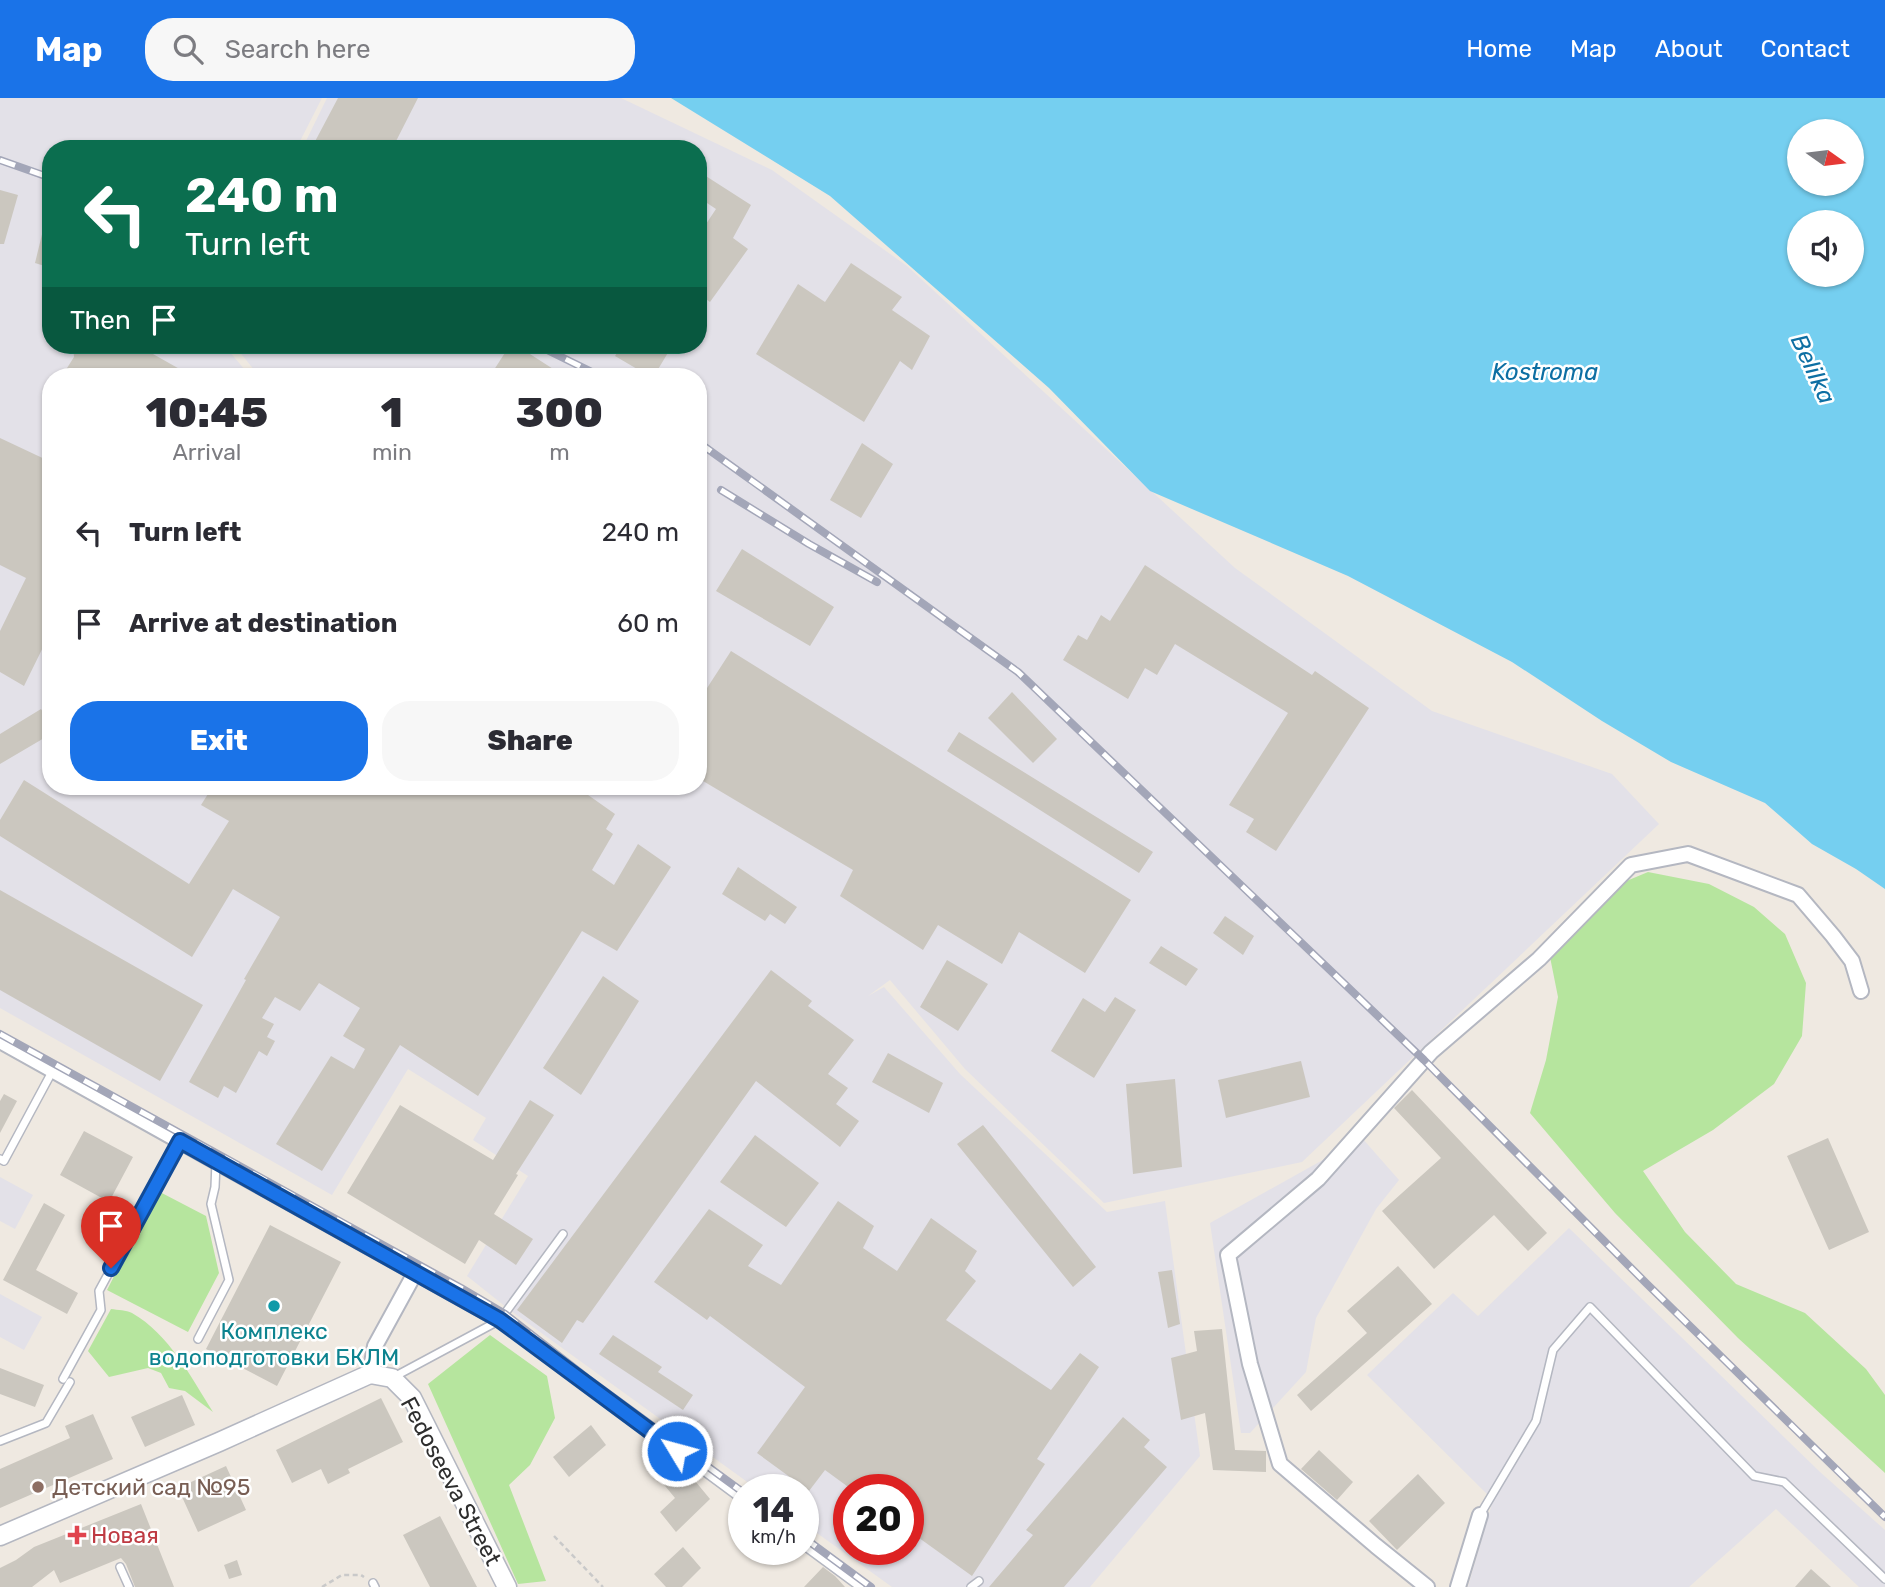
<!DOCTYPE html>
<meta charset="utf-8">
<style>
:root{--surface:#fff;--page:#f7f7f7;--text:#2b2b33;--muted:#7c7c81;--accent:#1a73e8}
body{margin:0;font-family:Rubik,sans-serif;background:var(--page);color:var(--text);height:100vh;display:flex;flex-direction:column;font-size:26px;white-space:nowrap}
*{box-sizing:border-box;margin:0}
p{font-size:23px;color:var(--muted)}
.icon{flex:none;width:38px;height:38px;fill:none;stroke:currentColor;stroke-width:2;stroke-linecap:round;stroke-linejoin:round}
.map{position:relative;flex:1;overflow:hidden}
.details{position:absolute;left:42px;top:270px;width:665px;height:427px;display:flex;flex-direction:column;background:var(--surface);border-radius:28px;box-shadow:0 2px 5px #0004}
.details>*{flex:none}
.top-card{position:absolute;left:42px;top:42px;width:665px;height:214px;border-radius:28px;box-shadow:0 2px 5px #0004;background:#0b6e4f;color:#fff;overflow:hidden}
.needle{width:46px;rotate:104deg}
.controls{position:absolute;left:1787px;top:21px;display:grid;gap:14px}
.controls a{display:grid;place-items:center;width:77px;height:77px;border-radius:50%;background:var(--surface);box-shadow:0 2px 5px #0004;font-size:35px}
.speed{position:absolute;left:728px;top:1376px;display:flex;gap:14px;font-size:35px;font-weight:700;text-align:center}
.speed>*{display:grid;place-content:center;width:91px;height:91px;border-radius:50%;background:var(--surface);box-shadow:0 2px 5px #0004;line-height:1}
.speed small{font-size:18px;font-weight:400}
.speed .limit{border:10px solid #d22;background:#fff;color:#111}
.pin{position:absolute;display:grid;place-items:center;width:60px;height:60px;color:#fff;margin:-72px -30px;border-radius:50% 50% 50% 0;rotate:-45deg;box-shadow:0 0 7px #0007}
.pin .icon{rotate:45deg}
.me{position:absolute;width:77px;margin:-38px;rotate:307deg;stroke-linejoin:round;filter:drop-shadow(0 0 5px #0008)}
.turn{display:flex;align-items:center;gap:24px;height:147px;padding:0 28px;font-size:32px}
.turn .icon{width:91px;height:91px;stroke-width:2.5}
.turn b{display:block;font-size:49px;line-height:60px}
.then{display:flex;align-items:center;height:66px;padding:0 28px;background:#0003;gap:14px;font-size:26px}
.eta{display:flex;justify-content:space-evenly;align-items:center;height:119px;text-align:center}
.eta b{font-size:42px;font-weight:800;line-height:49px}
.button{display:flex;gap:14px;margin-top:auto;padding:14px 28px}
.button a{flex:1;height:80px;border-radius:28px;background:var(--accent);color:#fff;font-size:28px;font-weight:800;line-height:80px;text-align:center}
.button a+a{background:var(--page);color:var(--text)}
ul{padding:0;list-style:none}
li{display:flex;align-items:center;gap:21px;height:91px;padding:0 28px}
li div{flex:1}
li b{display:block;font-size:26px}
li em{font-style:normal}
header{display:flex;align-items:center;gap:42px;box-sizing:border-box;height:98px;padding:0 35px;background:var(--accent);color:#fff}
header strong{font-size:33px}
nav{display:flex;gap:38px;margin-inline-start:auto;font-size:24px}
.search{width:490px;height:63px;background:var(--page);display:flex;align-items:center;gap:18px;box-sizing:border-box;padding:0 24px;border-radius:28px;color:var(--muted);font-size:26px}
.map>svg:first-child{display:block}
</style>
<header>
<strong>Map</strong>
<div class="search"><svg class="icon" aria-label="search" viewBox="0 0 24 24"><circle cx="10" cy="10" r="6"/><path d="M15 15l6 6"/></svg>Search here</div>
<nav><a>Home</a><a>Map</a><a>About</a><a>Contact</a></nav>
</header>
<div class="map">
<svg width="1885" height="1489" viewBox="0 0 1885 1489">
<rect width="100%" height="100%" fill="#efe9e1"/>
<path fill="#e3e1e8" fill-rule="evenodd" d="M0 0H322L296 51H51V247H224L250 278H51V688H698V278H259L234 247H698V51H302L327 0H621L772 72 907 168 1235 470 1432 613 1612 676 1659 726 1302 1064 1104 1105 965 971 890 882 868 898 884 889 960 976 1107 1114 1165 1103 1200 1358 1090 1489H892L803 1425V1391H757L511 1213 467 1178 528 1078 473 1042 486 1020 408 971 332 1097 0 910ZM849 1391H908V1451H849Z
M1362 1040 1399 1082 1376 1111 1316 1220 1306 1274 1250 1335H1241L1210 1125Z
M0 1079 33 1097 15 1131 0 1123Z
M1569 1130 1820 1374 1885 1432V1489H1859L1776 1411 1689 1489H1468L1493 1402 1367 1277 1453 1195 1478 1218Z
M0 1196 42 1219 24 1252 0 1239Z"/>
<path fill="#b6e59e" d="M1648 774 1709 786 1754 809 1785 836 1806 885 1802 938 1774 986 1713 1032 1643 1073 1685 1134 1736 1186 1805 1215 1866 1271 1885 1297V1375L1738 1240 1615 1115 1530 1015 1546 962 1558 899 1549 854 1593 797Z
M158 1093 206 1118 219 1175 188 1234 107 1192Z
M111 1211C118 1212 126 1212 132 1215 169 1236 191 1279 213 1314L185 1293 169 1290 161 1275 148 1270 109 1279 88 1253Z
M490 1237 547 1278 555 1320 530 1367 509 1387 546 1483 518 1486 428 1286Z"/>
<path fill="#75cff0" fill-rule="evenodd" d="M671 0H1885V791L1856 771 1812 746 1765 705 1671 664 1602 623 1512 564 1348 478 1150 393 1049 290 830 98ZM1799 33H1852V86H1799ZM1799 124H1852V177H1799Z"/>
<path fill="#cbc7bf" d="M338 0H418L392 51H311Z
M698 73 751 107 733 140 748 151 710 204 698 195V138L716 111 698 99Z
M0 92 18 97 4 146H0Z
M46 120H51V170L35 165Z
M851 165 902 199 892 212 930 238 912 272 900 263 864 324 756 256 798 186 825 204Z
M73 247H137L192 278H62L74 259Z
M510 247H516L564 278H490Z
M622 247H660L669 253 654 278H649L615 258Z
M0 340 51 364V533L24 588 0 574V533L26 480 0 467Z
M862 345 893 366 861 420 830 402Z
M742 451 834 509 810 548 716 493Z
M1145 467 1312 577 1315 573 1369 610 1276 753 1246 734 1254 721 1229 707 1288 615 1175 546 1157 577 1145 570 1128 601 1063 562 1078 537 1087 542 1101 517 1110 523Z
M731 553 1131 802 1085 875 1019 834 1002 866 938 827 923 852 840 798 853 772 698 680V604Z
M1012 594 1057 641 1033 665 988 620Z
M41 611 51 626V636L0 666V636Z
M959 634 1153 754 1139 775 947 653Z
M24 682 189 786 229 723 201 707 213 688H584L581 692 615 716 606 731 613 736 592 772 614 787 638 746 671 769 617 853 582 833 478 998 400 947 322 1073 276 1046 331 958 354 971 365 951 343 938 360 910 319 885 300 913 275 899 262 920 274 926 267 939 275 943 267 958 259 953 236 995 224 988 218 1000 189 984 246 882 244 881 280 819 233 791 192 859 0 738V722Z
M738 769 797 809 785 826 770 816 765 823 722 796Z
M0 792 203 907 160 983 0 892Z
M1225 818 1254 838 1243 857 1213 835Z
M1161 848 1198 871 1186 888 1149 865Z
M947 862 988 886 958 933 920 909Z
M771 872 812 903 808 908 854 942 828 976 848 990 836 1006 859 1023 840 1049 756 983 583 1225 577 1222 562 1245 517 1212Z
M603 878 639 903 581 997 543 970Z
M1115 899 1136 912 1094 980 1051 953 1083 900 1105 914Z
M888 955 943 985 929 1015 872 984Z
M1301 963 1310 999 1226 1020 1218 982Z
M1175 981 1182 1069 1133 1076 1126 986Z
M1412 992 1547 1135 1528 1153 1494 1117 1434 1171 1382 1113 1441 1060 1394 1010Z
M4 996 17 1003 0 1035V1003Z
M530 1002 554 1017 516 1076 518 1077 494 1116 533 1141 516 1167 479 1142 465 1166 347 1095 400 1007 493 1062Z
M983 1027 1096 1169 1073 1189 957 1046Z
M84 1033 133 1059 109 1104 60 1077Z
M755 1037 819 1085 786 1129 720 1084Z
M1828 1040 1869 1134 1829 1152 1787 1058Z
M838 1103 874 1128 863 1150 897 1173 931 1120 977 1153 965 1173 976 1183 946 1222 1051 1292 1080 1255 1099 1269 1037 1361 1045 1366 972 1478 908 1432V1391H851L825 1372 809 1393 757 1355 805 1289 710 1218 707 1222 654 1184 709 1111 763 1147 748 1168 781 1187Z
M44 1105 65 1117 36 1172 78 1195 67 1216 3 1182Z
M270 1127 341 1164 277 1288 206 1251Z
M1398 1168 1432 1206 1311 1313 1297 1297 1367 1235 1347 1213Z
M1172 1172 1180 1226 1168 1230 1158 1174Z
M1222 1231 1235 1352 1266 1353V1374L1213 1372 1205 1315 1181 1322 1171 1260 1197 1253 1194 1233Z
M613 1237 662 1269 658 1274 693 1297 683 1312 599 1256Z
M0 1270 44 1287 35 1309 0 1296Z
M182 1297 195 1327 145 1349 131 1319Z
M381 1300 403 1344 348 1371 350 1375 328 1386 321 1371 292 1385 276 1352Z
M93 1316 113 1361 0 1410V1371L70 1340 65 1328Z
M1123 1319 1150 1342 1144 1349 1167 1369 1064 1489H989L1033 1437 1026 1432Z
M591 1327 606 1347 569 1379 553 1359Z
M1319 1352 1353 1384 1337 1402 1301 1371Z
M681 1366 710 1401 676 1434 660 1414 675 1400 661 1383Z
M226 1368 246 1412 198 1434 178 1390Z
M1418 1376 1445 1405 1397 1452 1369 1423Z
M141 1406 174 1489H135L126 1466 121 1460 60 1485 54 1472 32 1489H0V1470L16 1462 34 1449Z
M440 1418 477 1489H430L403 1437Z
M683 1449 701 1470 682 1489H666L654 1476Z
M237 1462 242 1477 229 1481 224 1467Z
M823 1469 835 1478 845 1489H804Z
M1811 1471 1831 1489H1795Z"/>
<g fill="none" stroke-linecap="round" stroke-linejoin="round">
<g stroke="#b4b7c1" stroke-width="10">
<path id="service" d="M0 1061 4 1063 53 972
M500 1222 744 1403
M198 1241 229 1182 211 1106 215 1089 216 1064
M392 1280 500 1222 563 1136
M63 1281 101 1212 99 1193 180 1043
M0 1343 46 1325 70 1284
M1480 1417 1536 1323 1553 1252 1590 1209 1754 1378 1784 1384 1885 1481
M803 1447 860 1489
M120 1469 129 1489
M373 1485 375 1489
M971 1489 979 1483"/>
</g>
<g stroke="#b4b7c1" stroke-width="18">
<path id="minor" d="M0 943 500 1222
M370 1276 375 1248 415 1175
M1427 1489 1376 1448 1280 1366 1250 1266 1228 1157 1318 1081 1431 954 1539 861 1631 767 1688 756 1798 797 1833 838 1852 863 1861 893
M1458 1489 1480 1417"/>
</g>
<g stroke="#b4b7c1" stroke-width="21">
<path id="tertiary" d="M0 1438 219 1344 370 1276 392 1280 412 1300 507 1489"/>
</g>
<path stroke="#c9c9c9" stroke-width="2.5" stroke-dasharray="5 3.5" stroke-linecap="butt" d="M554 1438 603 1489
M322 1489 342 1477H361L364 1479"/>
<use href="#service" stroke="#fff" stroke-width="7"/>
<use href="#minor" stroke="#fff" stroke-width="14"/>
<use href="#tertiary" stroke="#fff" stroke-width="18"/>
<g stroke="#a3a6b8" stroke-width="8">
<path id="rail" d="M0 62 51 80
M537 247 600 278
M698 344 1018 574 1424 962 1647 1186 1885 1419
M721 392 809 446 877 484
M0 936 461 1190 505 1216 587 1280 744 1395
M803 1439 871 1489"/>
</g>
<use href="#rail" stroke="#fff" stroke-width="5" stroke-dasharray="16" stroke-linecap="butt"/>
</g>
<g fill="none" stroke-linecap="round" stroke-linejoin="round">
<g stroke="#114b97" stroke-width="18">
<path id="route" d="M111 1170 180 1043 500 1222 677 1353"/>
</g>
<use href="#route" stroke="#1a73e8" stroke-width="12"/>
</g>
<circle fill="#0f9aa8" stroke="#fff" stroke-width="2.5" cx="274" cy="1208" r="7"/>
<circle fill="#8d6e63" stroke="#fff" stroke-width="2.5" cx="38" cy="1389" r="7"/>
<path fill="#e0444e" stroke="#fff" stroke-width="2.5" d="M73.5 1426.5h7v7h7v7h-7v7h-7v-7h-7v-7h7z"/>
<g text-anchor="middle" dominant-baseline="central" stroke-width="5" stroke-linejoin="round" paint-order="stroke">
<g font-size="23" fill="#0d838f" stroke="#fff">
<text x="274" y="1233">Комплекс<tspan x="274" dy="26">водоподготовки БКЛМ</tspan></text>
</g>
<g font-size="23" fill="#2e2e2e" stroke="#fff">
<text transform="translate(451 1383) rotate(62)">Fedoseeva Street</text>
</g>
<g font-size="23" fill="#785e54" stroke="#fff" text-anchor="start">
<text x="52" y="1389">Детский сад №95</text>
</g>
<g font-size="23" fill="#be3a42" stroke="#fff" text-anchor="start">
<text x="91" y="1437">Новая</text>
</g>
<g font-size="24" font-style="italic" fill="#0d6fa3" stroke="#fff">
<text transform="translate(1813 271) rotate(65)">Belilka</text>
<text x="1545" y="274">Kostroma</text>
</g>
</g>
</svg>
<div class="controls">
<a><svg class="needle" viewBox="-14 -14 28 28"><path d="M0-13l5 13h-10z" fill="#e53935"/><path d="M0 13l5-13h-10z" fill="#7c7c81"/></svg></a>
<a><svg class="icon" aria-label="sound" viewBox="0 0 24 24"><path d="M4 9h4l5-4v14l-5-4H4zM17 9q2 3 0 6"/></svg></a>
</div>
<div class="speed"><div>14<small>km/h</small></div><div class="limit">20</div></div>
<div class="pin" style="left:111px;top:1170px;background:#d93025"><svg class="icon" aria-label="arrive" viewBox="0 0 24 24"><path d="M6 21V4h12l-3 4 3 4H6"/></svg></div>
<svg class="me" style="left:677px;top:1353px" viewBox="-20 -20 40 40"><circle r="17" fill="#1a73e8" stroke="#fff" stroke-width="3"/><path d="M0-11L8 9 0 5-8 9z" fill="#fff"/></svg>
<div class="top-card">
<div class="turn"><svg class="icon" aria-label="left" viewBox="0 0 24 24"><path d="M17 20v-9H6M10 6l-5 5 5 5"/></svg><div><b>240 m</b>Turn left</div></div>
<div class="then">Then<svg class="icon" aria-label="arrive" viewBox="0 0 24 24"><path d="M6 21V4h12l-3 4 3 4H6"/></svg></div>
</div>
<section class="details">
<div class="eta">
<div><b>10:45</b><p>Arrival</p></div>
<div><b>1</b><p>min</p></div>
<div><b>300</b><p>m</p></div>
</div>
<ul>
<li><svg class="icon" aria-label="left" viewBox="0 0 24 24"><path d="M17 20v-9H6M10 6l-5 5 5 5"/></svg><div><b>Turn left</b></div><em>240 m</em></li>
<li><svg class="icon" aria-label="arrive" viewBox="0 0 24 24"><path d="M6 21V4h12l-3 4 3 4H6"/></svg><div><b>Arrive at destination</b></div><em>60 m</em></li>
</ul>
<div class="button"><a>Exit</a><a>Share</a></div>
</section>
</div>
